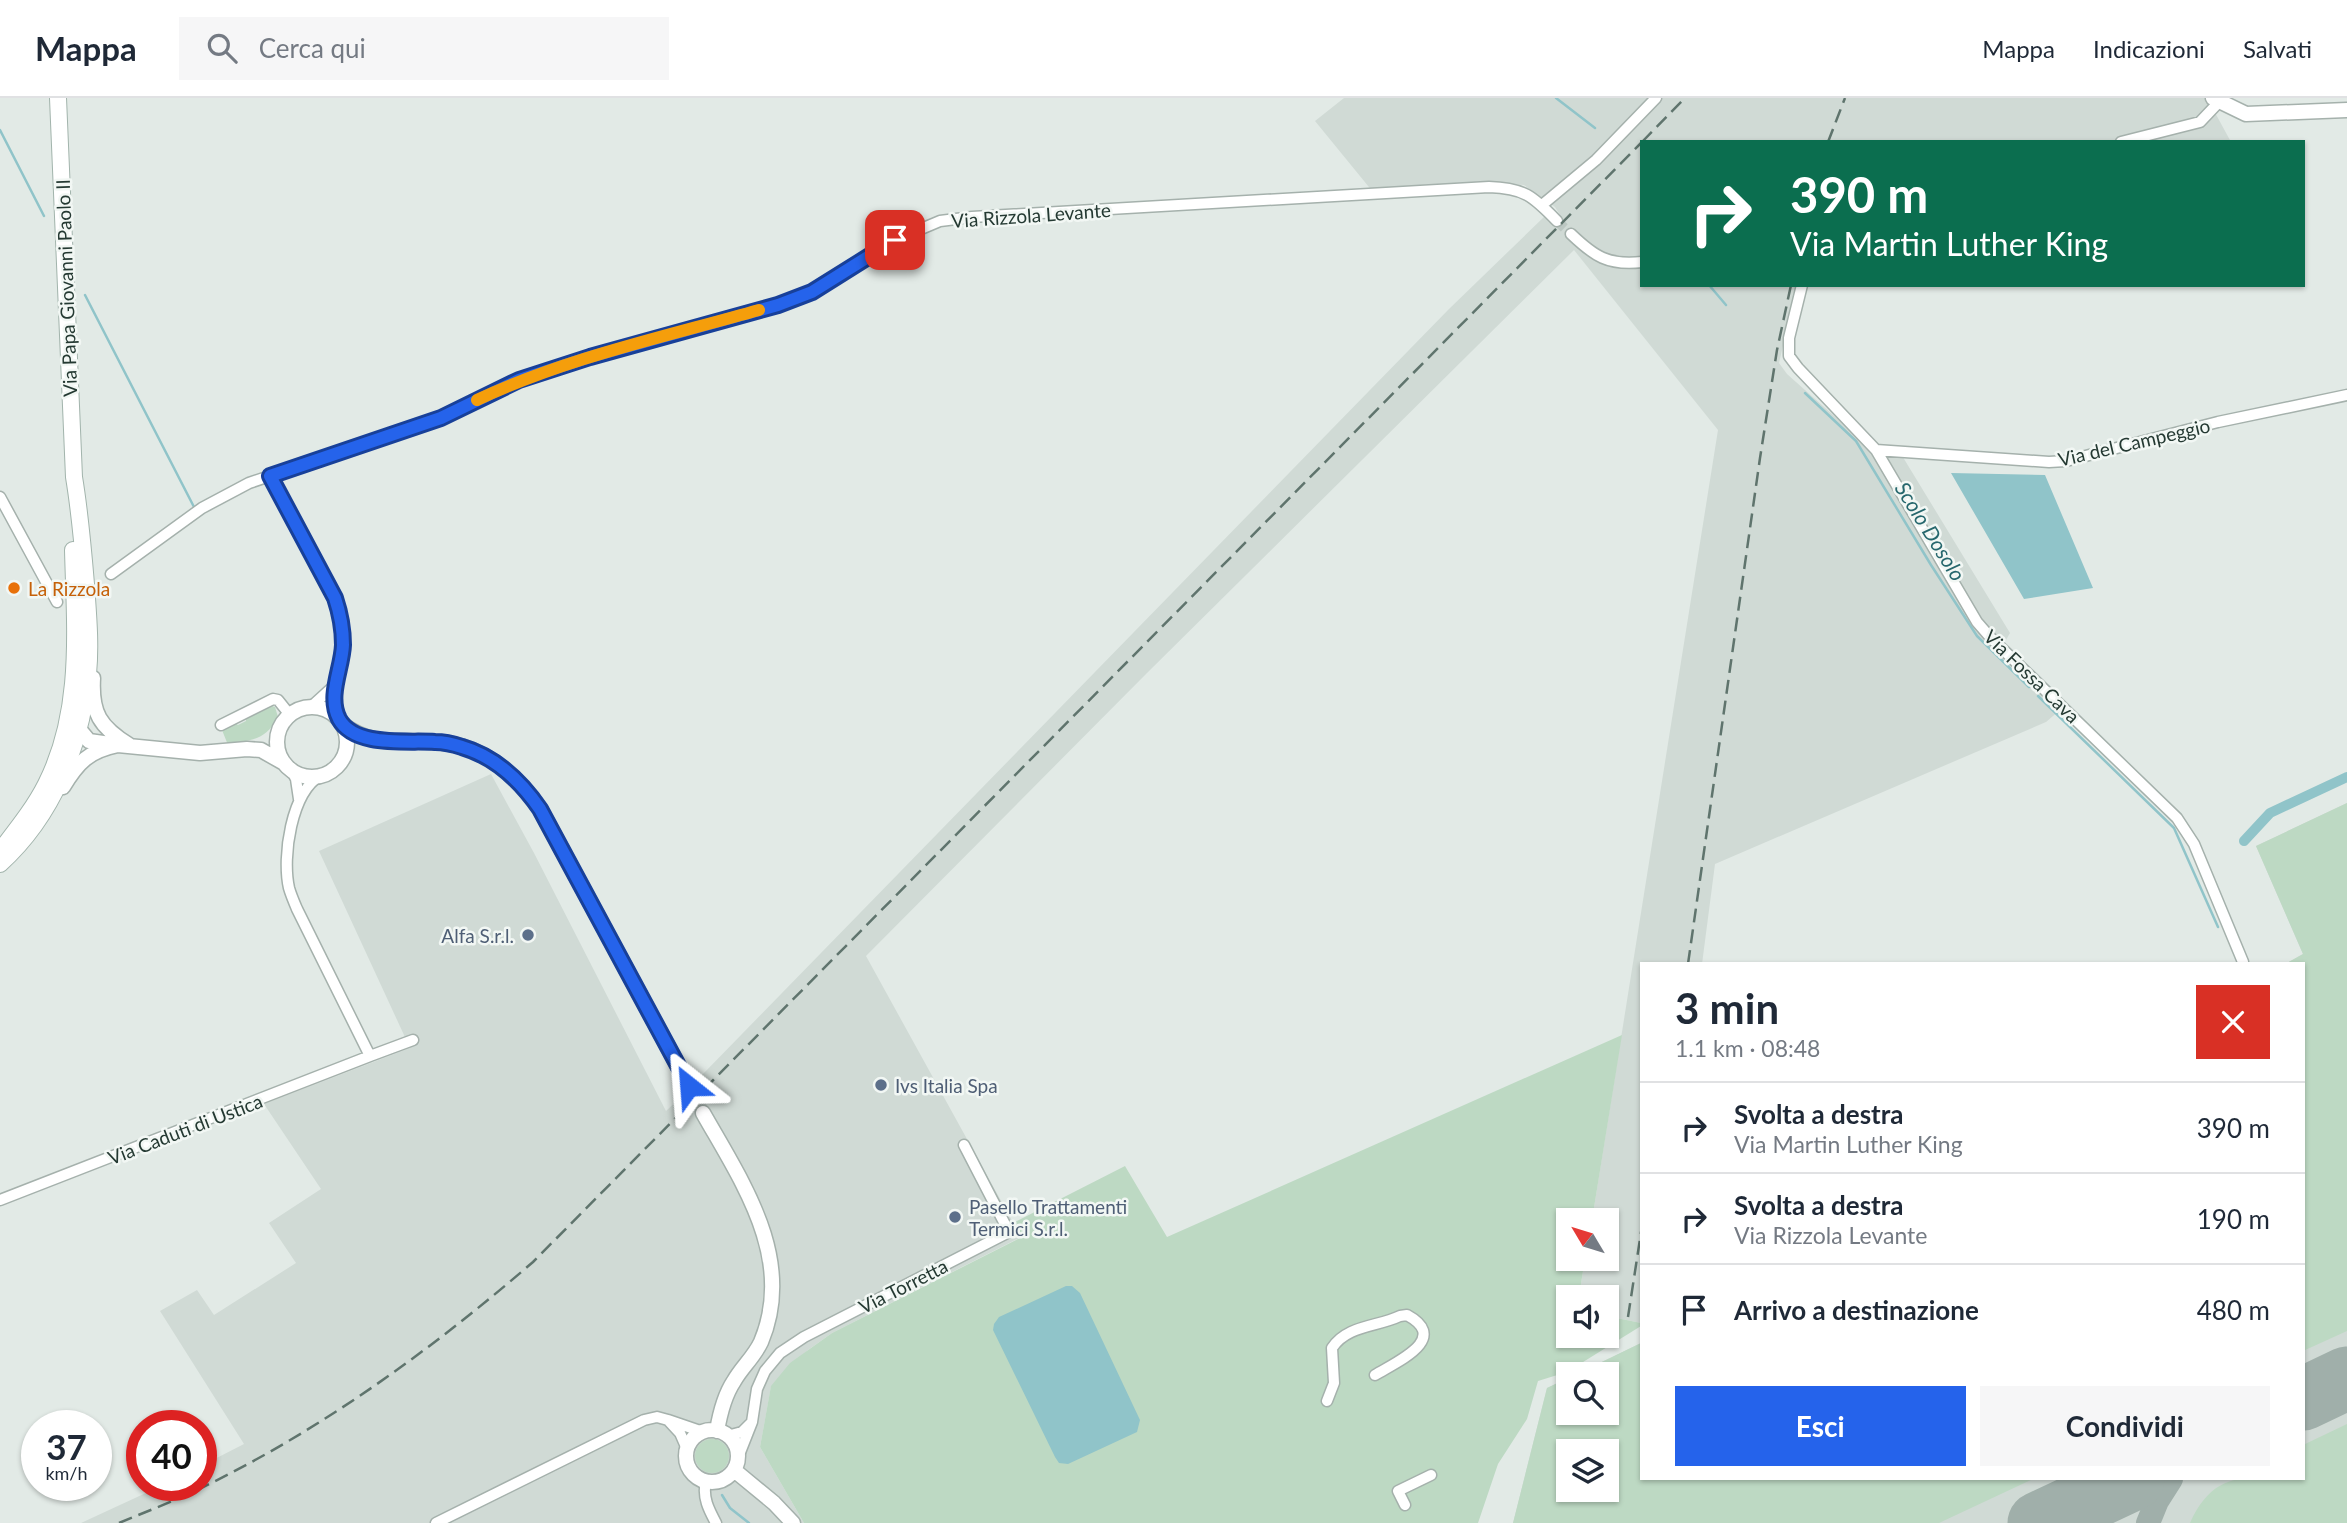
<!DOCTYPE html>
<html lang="it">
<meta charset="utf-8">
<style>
:root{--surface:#fff;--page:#f6f6f7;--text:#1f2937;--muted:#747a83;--line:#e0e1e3;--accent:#2563eb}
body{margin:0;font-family:Lato,sans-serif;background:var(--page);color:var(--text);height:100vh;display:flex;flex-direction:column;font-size:26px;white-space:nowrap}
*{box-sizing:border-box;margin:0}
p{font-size:23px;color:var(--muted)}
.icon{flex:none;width:38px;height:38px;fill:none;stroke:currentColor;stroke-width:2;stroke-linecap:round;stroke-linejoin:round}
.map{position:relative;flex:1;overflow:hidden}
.panel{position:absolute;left:1640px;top:864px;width:665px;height:518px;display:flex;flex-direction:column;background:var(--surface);border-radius:0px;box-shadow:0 2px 5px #0004}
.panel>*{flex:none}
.hud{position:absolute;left:1640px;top:42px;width:665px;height:147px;border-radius:0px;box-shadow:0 2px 5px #0004;background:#0b6e4f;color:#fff;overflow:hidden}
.needle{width:46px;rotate:308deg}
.controls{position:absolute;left:1556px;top:1110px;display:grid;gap:14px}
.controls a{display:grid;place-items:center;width:63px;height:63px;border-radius:0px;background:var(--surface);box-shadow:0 2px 5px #0004;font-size:35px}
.speed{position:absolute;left:21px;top:1312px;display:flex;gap:14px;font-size:35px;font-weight:700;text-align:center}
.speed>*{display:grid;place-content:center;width:91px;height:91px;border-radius:50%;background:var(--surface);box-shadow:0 2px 5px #0004;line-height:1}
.speed small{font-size:18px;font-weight:400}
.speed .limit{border:10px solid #d22;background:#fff;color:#111}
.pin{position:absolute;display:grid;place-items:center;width:60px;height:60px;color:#fff;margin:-30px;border-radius:14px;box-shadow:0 4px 10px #0006}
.me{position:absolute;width:77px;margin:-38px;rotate:332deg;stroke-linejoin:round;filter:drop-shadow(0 0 5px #0008)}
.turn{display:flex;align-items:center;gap:24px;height:147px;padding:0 35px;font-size:32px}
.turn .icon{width:91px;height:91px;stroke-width:2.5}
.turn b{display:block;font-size:49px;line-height:60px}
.round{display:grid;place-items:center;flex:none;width:74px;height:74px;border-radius:0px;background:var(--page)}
.headline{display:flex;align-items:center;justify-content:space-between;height:119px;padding:0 35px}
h1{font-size:42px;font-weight:700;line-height:52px}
.button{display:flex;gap:14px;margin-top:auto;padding:14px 35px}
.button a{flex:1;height:80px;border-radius:0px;background:var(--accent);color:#fff;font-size:28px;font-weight:700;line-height:80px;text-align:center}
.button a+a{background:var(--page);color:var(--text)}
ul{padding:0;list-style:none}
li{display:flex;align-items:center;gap:21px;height:91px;padding:0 35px;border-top:2px solid var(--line)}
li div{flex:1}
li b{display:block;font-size:26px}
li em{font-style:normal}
header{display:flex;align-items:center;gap:42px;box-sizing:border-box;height:98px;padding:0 35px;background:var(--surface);border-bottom:2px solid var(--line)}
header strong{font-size:33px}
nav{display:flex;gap:38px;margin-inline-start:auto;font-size:24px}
.search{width:490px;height:63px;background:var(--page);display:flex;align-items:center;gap:18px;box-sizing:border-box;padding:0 24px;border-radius:0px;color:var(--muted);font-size:26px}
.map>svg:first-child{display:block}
</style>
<header>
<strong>Mappa</strong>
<div class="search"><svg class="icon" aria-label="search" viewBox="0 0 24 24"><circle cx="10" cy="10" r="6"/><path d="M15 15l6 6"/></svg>Cerca qui</div>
<nav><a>Mappa</a><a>Indicazioni</a><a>Salvati</a></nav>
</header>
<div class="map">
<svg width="2347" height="1425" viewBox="0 0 2347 1425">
<rect width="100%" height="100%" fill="#e2eae6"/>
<path fill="#d0dad5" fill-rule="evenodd" d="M1344 0H2207L2231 44H1642V187H1797L1779 265 1787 276 1860 341 1901 356 2010 535 1999 554 2060 612 2046 624 1715 766 1702 866H1642L1641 1225 1607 1218 1606 1199H1579L1585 1160H1606V1122H1592L1718 332 1574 152 1147 575 866 858 1021 1139 832 1235 808 1252 771 1289 760 1349 804 1425H81L161 1388H201V1368L244 1346 160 1213 197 1192 214 1217 296 1165 269 1125 321 1091 264 1006 410 950 319 753 491 676 534 755 666 1013 684 996 687 1001 701 987 698 981 702 977 1448 212 1545 118 1552 126 1560 117 1555 109 1524 87 1501 85 1373 94 1315 23Z
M2347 705V1425H1513L1547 1290 1568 1280V1314H1606V1276H1577L1641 1245 1642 1381H2303V866H2285L2303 856 2256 748ZM1568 1353H1606V1391H1568Z"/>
<path fill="#bdd9c3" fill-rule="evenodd" d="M269 607 275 609 278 619C265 643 253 641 228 647L222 632 235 625 238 627 246 623V618Z
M2347 705V1233L2303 1253V866H2285L2303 856 2256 748Z
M1622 937 1592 1122H1568V1160H1585L1579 1199H1568V1237H1606L1607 1218 1641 1225V1228L1567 1274 1538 1283 1527 1321 1498 1366 1478 1425H804L760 1349 771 1288 790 1265 832 1235 1020 1140 1013 1125 1125 1068 1167 1139Z
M1641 1245 1642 1381H2033L1939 1425H1513L1547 1290 1568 1280V1314H1606V1276H1577ZM1568 1353H1606V1391H1568Z
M2347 1326V1425H2190C2216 1368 2250 1381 2303 1381V1347Z
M695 1358a17 17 0 1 1 34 0a17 17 0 1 1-34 0Z"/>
<path fill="#90c4c9" d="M1951 375 2045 377 2093 490 2024 501Z
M1066 1188H1072L1080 1195 1140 1322 1137 1334 1068 1366 1059 1365 1055 1359 993 1232 994 1226 999 1219Z"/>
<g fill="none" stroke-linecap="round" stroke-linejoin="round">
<path stroke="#90c4c9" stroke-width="2.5" d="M1556 0 1595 30
M0 32 44 118
M1709 187 1726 207
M85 197 194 409
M1805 295 1856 343 1931 467 1977 538 2029 589
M2038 598 2174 730 2218 829
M722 1397 730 1410 749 1425"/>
<path stroke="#90c4c9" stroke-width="10" d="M2244 743 2270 715 2347 679"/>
<path stroke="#a0afaa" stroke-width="24" d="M2148 1425 2157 1403 2171 1381"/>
<path stroke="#a0afaa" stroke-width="63" d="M2303 1301 2347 1280
M2039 1425 2133 1381"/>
<path stroke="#bcc7c2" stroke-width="10" stroke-dasharray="10 5" stroke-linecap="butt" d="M1557 123 1571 136"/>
<path stroke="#bcc7c2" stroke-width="14" stroke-dasharray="14 7" stroke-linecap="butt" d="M689 988 703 1015"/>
<g stroke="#a5b1ac" stroke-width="13">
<path id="minor" d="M2121 44 2200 24 2219 4
M1542 107 1596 62 1656 0
M1571 136C1594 158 1608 168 1642 164
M1802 187 1789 240V258L1798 270 1876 352 1977 524 1990 539 2177 720 2194 746 2243 864
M1876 352 2049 364 2066 363 2218 324 2347 297
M270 378 335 500C340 516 344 532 343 549 341 576 330 593 338 620
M0 399 57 504
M111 476 202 410 249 385 441 320 519 282 590 259 778 207 812 194 895 142 940 123 972 119 1489 89C1524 90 1533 98 1557 123
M312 608 335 587
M221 627 273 601 278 602 290 617
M291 671 296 681 299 701
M370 958 413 942
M0 1102 370 958 297 811C294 804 291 797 289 790 282 759 291 694 321 677
M1327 1303 1334 1285 1332 1250C1347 1227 1377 1229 1400 1218L1407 1217C1451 1241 1396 1264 1375 1277
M727 1338 742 1334 750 1326
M687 1351 680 1335 668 1322 703 1334
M737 1362 752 1324 757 1291 765 1273 780 1255 804 1239 1009 1134 964 1047
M706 1384C702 1399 709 1412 716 1425
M1405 1407 1398 1393 1431 1377
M436 1425 644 1322 657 1319 668 1322"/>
</g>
<g stroke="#a5b1ac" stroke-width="17">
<path id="tertiary" d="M2213 0 2246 16 2347 12
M93 580C91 615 100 629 129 647
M277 644a35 35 0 1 1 70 0a35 35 0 1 1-70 0Z
M342 626C374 650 398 641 435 644 481 646 515 675 540 711L689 988
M79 631 89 643 110 646
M63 689C78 664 89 653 118 647L200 655 247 651 261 652 284 665
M703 1015C742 1084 796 1161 761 1244 754 1259 742 1269 734 1283 724 1298 720 1315 717 1333
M686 1358a26 26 0 1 1 52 0a26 26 0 1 1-52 0Z
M734 1372 774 1405 793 1425"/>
</g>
<g stroke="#a2b4ac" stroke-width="18">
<path id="secondary" d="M0 753C16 732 34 710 46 686 83 613 75 531 73 452
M0 766C53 718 82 647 88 576 91 546 88 516 86 486 83 450 80 415 74 379L58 0"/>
</g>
<use href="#minor" stroke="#fff" stroke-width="10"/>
<use href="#tertiary" stroke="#fff" stroke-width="14"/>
<use href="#secondary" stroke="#fff" stroke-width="16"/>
<path stroke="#5f746d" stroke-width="2.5" stroke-dasharray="14 7" stroke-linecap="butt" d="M1642 44 1685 0
M1828 44 1845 0
M1688 866 1760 360 1777 252 1791 187
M1628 1219 1642 1128
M119 1425C145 1414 172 1404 197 1392 320 1333 431 1252 533 1164L1642 44"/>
</g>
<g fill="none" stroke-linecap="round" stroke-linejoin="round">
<g stroke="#184099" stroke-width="18">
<path id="route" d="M689 988 540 711C520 682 496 659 462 649 453 646 444 644 435 644 408 642 355 650 339 621 327 598 342 571 343 547 343 531 340 515 335 500L270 378 441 320 519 282 590 259 778 207 812 194 895 142"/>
</g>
<use href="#route" stroke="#2563eb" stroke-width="12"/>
<path stroke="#f59e0b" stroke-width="12" d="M477 302C566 260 664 239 759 212"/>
</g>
<circle fill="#e8710a" stroke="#f2f7f4" stroke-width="2.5" cx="14" cy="490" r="7"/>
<g fill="#5c6f8a" stroke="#f2f7f4" stroke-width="2.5">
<circle cx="528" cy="837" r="7"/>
<circle cx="881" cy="987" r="7"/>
<circle cx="955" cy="1119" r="7"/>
</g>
<g text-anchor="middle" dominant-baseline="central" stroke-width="5" stroke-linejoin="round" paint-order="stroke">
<g font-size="19" fill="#243932" stroke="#f2f7f4">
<text transform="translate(1031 117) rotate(-4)">Via Rizzola Levante</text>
<text transform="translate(66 190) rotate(-92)">Via Papa Giovanni Paolo II</text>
<text transform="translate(2134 344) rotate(-13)">Via del Campeggio</text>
<text transform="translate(2032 578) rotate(44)">Via Fossa Cava</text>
<text transform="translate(185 1031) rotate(-21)">Via Caduti di Ustica</text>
<text transform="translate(903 1188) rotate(-27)">Via Torretta</text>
</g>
<g font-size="19" fill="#c56008" stroke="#f2f7f4" text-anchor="start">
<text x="28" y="490">La Rizzola</text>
</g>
<g font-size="19" fill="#4e5e75" stroke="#f2f7f4" text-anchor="start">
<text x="514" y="837" text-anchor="end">Alfa S.r.l.</text>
<text x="895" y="987">Ivs Italia Spa</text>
<text x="969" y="1108">Pasello Trattamenti<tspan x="969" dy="22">Termici S.r.l.</tspan></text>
</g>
<g font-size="21" font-style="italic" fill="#26676d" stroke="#f2f7f4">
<text transform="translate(1931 433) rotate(58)">Scolo Dosolo</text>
</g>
</g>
</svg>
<div class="controls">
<a><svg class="needle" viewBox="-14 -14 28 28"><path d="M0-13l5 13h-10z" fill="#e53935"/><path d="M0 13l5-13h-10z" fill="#747a83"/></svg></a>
<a><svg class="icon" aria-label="sound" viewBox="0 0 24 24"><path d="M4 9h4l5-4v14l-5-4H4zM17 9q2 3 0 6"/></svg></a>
<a><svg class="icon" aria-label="search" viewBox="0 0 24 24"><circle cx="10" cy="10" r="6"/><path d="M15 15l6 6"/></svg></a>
<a><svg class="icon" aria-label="layers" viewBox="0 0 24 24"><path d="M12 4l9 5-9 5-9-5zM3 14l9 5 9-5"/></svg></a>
</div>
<div class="speed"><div>37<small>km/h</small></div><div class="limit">40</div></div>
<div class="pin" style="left:895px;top:142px;background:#d93025"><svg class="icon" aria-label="arrive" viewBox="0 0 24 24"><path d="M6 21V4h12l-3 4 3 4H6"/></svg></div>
<svg class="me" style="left:689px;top:988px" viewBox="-20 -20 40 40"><path d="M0-17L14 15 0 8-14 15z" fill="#2563eb" stroke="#fff" stroke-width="4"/></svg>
<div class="hud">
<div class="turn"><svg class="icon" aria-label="right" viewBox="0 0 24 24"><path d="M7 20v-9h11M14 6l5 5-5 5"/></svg><div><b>390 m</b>Via Martin Luther King</div></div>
</div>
<section class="panel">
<div class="headline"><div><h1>3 min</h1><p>1.1 km · 08:48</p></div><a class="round" style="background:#d93025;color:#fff"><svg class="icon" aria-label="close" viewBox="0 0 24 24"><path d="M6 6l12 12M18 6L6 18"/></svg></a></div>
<ul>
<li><svg class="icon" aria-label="right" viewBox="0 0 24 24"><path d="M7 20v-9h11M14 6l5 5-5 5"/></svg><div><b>Svolta a destra</b><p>Via Martin Luther King</p></div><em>390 m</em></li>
<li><svg class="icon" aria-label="right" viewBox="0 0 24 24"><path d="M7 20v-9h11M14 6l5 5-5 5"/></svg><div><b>Svolta a destra</b><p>Via Rizzola Levante</p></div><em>190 m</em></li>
<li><svg class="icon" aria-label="arrive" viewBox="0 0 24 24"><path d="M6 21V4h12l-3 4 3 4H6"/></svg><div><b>Arrivo a destinazione</b></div><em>480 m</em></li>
</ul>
<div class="button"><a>Esci</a><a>Condividi</a></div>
</section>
</div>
